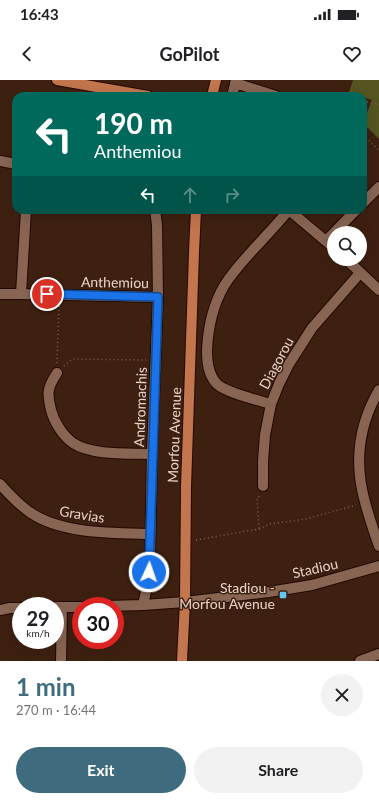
<!DOCTYPE html>
<meta charset="utf-8">
<style>
:root{--surface:#fff;--page:#f2f2f2;--text:#202124;--muted:#757577;--accent:#3f6b7f}
body{margin:0;font-family:Lato,sans-serif;background:var(--page);color:var(--text);height:100vh;display:flex;flex-direction:column;font-size:15px;white-space:nowrap}
*{box-sizing:border-box;margin:0}
p{font-size:13px;color:var(--muted)}
.icon{flex:none;width:22px;height:22px;fill:none;stroke:currentColor;stroke-width:2;stroke-linecap:round;stroke-linejoin:round}
.map{position:relative;height:581px;overflow:hidden}
.side{display:flex;flex-direction:column;background:var(--surface);flex:1}
.side>*{flex:none}
.top-card{position:absolute;left:12px;top:12px;width:355px;height:122px;border-radius:12px;box-shadow:0 4px 16px #0002;background:#00695c;color:#fff;overflow:hidden}
.buttons{position:absolute;left:327px;top:146px;display:grid;gap:8px}
.buttons a{display:grid;place-items:center;width:40px;height:40px;border-radius:50%;background:var(--surface);box-shadow:0 4px 16px #0002;font-size:20px}
.speed{position:absolute;left:12px;top:517px;display:flex;gap:8px;font-size:20px;font-weight:700;text-align:center}
.speed>*{display:grid;place-content:center;width:52px;height:52px;border-radius:50%;background:var(--surface);box-shadow:0 4px 16px #0002;line-height:1}
.speed small{font-size:10px;font-weight:400}
.speed .limit{border:6px solid #d22;background:#fff;color:#111}
.pin{position:absolute;display:grid;place-items:center;width:34px;height:34px;color:#fff;margin:-17px;border:2px solid #fff;border-radius:50%;box-shadow:0 1px 4px #0007}
.me{position:absolute;width:44px;margin:-22px;rotate:3deg;stroke-linejoin:round;filter:drop-shadow(0 0 3px #0008)}
.turn{display:flex;align-items:center;gap:14px;height:84px;padding:0 16px;font-size:18px}
.turn .icon{width:52px;height:52px;stroke-width:2.5}
.turn b{display:block;font-size:28px;line-height:34px}
.lanes{display:flex;align-items:center;height:38px;padding:0 16px;background:#0003;justify-content:center;gap:20px;direction:ltr}
.lanes .off{opacity:.35}
.round{display:grid;place-items:center;flex:none;width:42px;height:42px;border-radius:21px;background:var(--page)}
.overview{display:flex;align-items:center;justify-content:space-between;height:68px;padding:0 16px}
h1{font-size:24px;font-weight:700;line-height:30px;color:var(--accent)}
.primary-button{display:flex;gap:8px;margin-top:auto;padding:8px 16px}
.primary-button a{flex:1;height:46px;border-radius:24px;background:var(--accent);color:#fff;font-size:16px;font-weight:700;line-height:46px;text-align:center}
.primary-button a+a{background:var(--page);color:var(--text)}
.status{display:flex;justify-content:space-between;align-items:center;height:28px;padding:0 20px;background:var(--surface);direction:ltr}
.status svg{height:11px;fill:currentColor}
header{display:flex;justify-content:space-between;align-items:center;height:52px;padding:0 16px;background:var(--surface);font-size:18px;font-weight:700}
.map>svg:first-child{display:block}
</style>
<div class="status"><b>16:43</b><svg viewBox="0 0 49 12"><path d="M0 12V9h3v3zM5 12V6h3v6zM10 12V3h3v9zM15 12V0h3v12zM26 1h20v11H26zM47 4h2v5h-2z"/></svg></div>
<header><svg class="icon" aria-label="back" viewBox="0 0 24 24"><path d="M15 5l-7 7 7 7"/></svg>GoPilot<svg class="icon" aria-label="heart" viewBox="0 0 24 24"><path d="M12 20l-8-8c-3-5 5-10 8-4 3-6 11-1 8 4z"/></svg></header>
<div class="map">
<svg width="379" height="581" viewBox="0 0 379 581">
<rect width="100%" height="100%" fill="#3e2010"/>
<path fill="#565521" d="M353 0H379V59L363 43 372 20 349 12Z"/>
<g fill="none" stroke-linecap="round" stroke-linejoin="round">
<g stroke="#230800" stroke-width="12">
<path id="minor" d="M235 3 276 16
M232 16 236 0
M0 81 16 84
M363 123 379 107
M326 161 356 130
M346 179 379 210
M0 214H21L158 217
M21 214 26 130
M57 293C47 308 47 313 51 330 54 342 63 356 73 363 93 376 130 373 152 374
M379 310C358 346 354 383 365 422 369 437 374 452 379 466
M271 324C257 320 227 313 217 304 208 295 207 282 207 270 208 248 213 225 224 206 232 193 242 182 252 171 265 157 277 144 289 130L334 168
M0 404C9 414 19 425 31 433 62 454 114 453 150 454
M263 406V381L265 355 271 324 279 304 289 284 312 248 360 193
M143 525 148 502 150 481 152 374 158 217 157 145 155 130
M107 526 143 525 185 522 269 512 312 505 379 486
M55 527H81
M0 530 10 528H21
M61 581 62 527
M360 581 379 574"/>
</g>
<g stroke="#230800" stroke-width="12">
<path id="major" d="M57 0 148 16
M212 16 216 0
M182 581 185 522 186 407 194 172 196 130"/>
</g>
<path stroke="#7c6153" stroke-width="1.5" stroke-dasharray="1 3" stroke-linecap="butt" d="M363 21 377 24H379
M363 55 379 70
M57 283 59 225
M64 286 72 279 146 280
M259 416 257 419 259 449
M196 460 259 449 270 444 306 439 356 425"/>
<use href="#minor" stroke="#886553" stroke-width="10"/>
<use href="#major" stroke="#c3764d" stroke-width="10"/>
</g>
<g fill="none" stroke-linecap="round" stroke-linejoin="round">
<g stroke="#114b97" stroke-width="10">
<path id="route" d="M47 214 158 217 149 492"/>
</g>
<use href="#route" stroke="#1a73e8" stroke-width="7"/>
</g>
<rect fill="#64c5ee" stroke="#3e2010" stroke-width="1.5" x="279" y="511" width="8" height="8" rx="2"/>
<g text-anchor="middle" dominant-baseline="central" stroke-width="3" stroke-linejoin="round" paint-order="stroke">
<g font-size="14" fill="#e8d3c9" stroke="#3e2010">
<text transform="translate(115 202) rotate(1)">Anthemiou</text>
<text transform="translate(276 283) rotate(-62)">Diagorou</text>
<text transform="translate(140 327) rotate(-88)">Andromachis</text>
<text transform="translate(174 355) rotate(-88)">Morfou Avenue</text>
<text transform="translate(82 434) rotate(9)">Gravias</text>
<text transform="translate(315 488) rotate(-13)">Stadiou</text>
</g>
<g font-size="14" fill="#e8d3c9" stroke="#3e2010" text-anchor="end">
<text x="275" y="507">Stadiou -<tspan x="275" dy="16">Morfou Avenue</tspan></text>
</g>
</g>
</svg>
<div class="buttons">
<a><svg class="icon" aria-label="search" viewBox="0 0 24 24"><circle cx="10" cy="10" r="6"/><path d="M15 15l6 6"/></svg></a>
</div>
<div class="speed"><div>29<small>km/h</small></div><div class="limit">30</div></div>
<div class="pin" style="left:47px;top:214px;background:#d93025"><svg class="icon" aria-label="arrive" viewBox="0 0 24 24"><path d="M6 21V4h12l-3 4 3 4H6"/></svg></div>
<svg class="me" style="left:149px;top:492px" viewBox="-20 -20 40 40"><circle r="17" fill="#1a73e8" stroke="#fff" stroke-width="3"/><path d="M0-11L8 9 0 5-8 9z" fill="#fff"/></svg>
<div class="top-card">
<div class="turn"><svg class="icon" aria-label="left" viewBox="0 0 24 24"><path d="M17 20v-9H6M10 6l-5 5 5 5"/></svg><div><b>190 m</b>Anthemiou</div></div>
<div class="lanes"><svg class="icon" aria-label="left" viewBox="0 0 24 24"><path d="M17 20v-9H6M10 6l-5 5 5 5"/></svg><svg class="icon off" aria-label="ahead" viewBox="0 0 24 24"><path d="M12 20V5M6 11l6-6 6 6"/></svg><svg class="icon off" aria-label="right" viewBox="0 0 24 24"><path d="M7 20v-9h11M14 6l5 5-5 5"/></svg></div>
</div>
</div>
<section class="side">
<div class="overview"><div><h1>1 min</h1><p>270 m · 16:44</p></div><a class="round"><svg class="icon" aria-label="close" viewBox="0 0 24 24"><path d="M6 6l12 12M18 6L6 18"/></svg></a></div>
<div class="primary-button"><a>Exit</a><a>Share</a></div>
</section>
